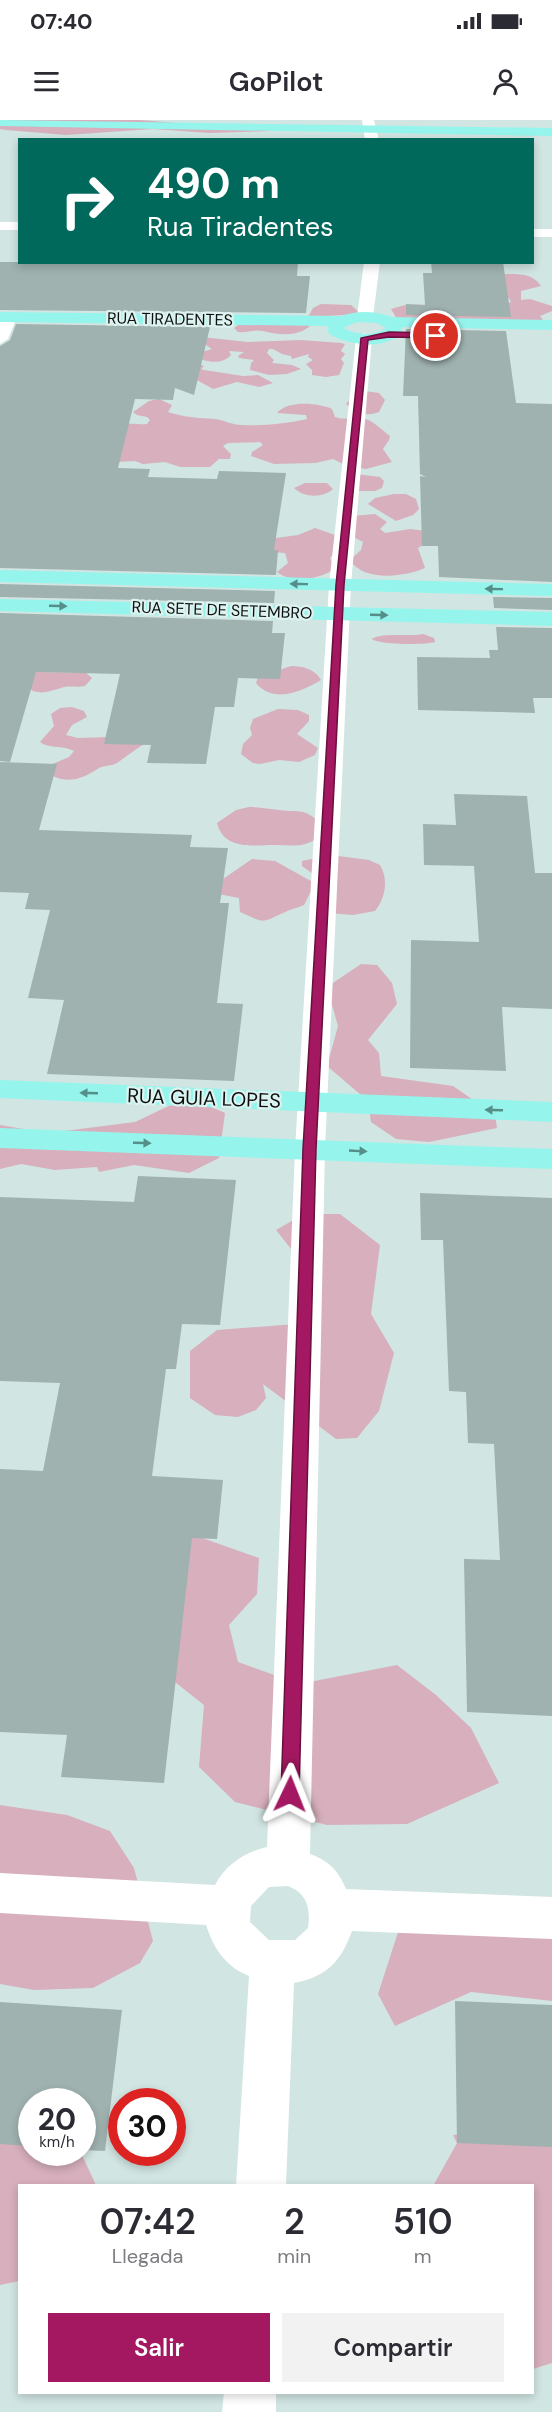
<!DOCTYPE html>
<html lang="es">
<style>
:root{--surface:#fff;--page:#f2f2f3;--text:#2b2b33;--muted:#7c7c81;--accent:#a31860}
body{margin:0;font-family:"DM Sans",sans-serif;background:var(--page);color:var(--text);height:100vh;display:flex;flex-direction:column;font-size:22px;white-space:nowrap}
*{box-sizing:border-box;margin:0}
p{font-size:20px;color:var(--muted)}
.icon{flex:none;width:33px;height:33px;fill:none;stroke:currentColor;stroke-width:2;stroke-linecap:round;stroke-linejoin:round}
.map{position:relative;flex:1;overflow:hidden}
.details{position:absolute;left:18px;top:2064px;width:516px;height:210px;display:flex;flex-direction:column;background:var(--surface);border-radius:0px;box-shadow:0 3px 9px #0003}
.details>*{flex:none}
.guide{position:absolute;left:18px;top:18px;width:516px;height:126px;border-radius:0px;box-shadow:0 3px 9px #0003;background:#00695c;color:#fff;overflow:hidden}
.speed{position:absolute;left:18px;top:1968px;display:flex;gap:12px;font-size:30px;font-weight:700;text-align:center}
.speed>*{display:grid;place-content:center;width:78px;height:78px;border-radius:50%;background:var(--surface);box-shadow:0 3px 9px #0003;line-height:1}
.speed small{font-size:15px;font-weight:400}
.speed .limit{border:9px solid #d22;background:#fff;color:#111}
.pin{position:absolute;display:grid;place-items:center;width:51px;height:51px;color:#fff;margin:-26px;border:3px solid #fff;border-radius:50%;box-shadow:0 2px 6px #0007}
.me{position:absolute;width:66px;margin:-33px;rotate:2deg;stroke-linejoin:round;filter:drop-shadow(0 0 4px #0008)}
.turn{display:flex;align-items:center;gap:21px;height:126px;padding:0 30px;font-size:27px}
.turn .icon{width:78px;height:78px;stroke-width:2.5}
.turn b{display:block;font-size:42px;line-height:51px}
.eta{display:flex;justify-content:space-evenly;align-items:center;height:102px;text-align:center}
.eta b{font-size:36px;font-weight:600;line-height:42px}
.primary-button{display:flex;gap:12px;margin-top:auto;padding:12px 30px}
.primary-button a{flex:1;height:69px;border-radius:0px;background:var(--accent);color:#fff;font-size:24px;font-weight:600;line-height:69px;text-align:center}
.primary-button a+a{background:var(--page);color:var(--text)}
.status{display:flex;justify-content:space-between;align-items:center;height:42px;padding:0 30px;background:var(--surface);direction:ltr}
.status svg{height:16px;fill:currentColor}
header{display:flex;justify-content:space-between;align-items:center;height:78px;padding:0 30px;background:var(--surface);font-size:27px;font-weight:600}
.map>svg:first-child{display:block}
</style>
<div class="status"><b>07:40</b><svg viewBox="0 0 49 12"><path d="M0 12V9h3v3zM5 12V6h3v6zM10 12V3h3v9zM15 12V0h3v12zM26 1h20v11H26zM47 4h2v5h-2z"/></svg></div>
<header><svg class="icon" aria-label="menu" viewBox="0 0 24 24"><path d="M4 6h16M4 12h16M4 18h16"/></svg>GoPilot<svg class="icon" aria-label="person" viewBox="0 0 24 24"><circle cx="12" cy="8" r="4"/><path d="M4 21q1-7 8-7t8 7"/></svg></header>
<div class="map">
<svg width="552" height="2292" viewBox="0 0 552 2292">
<rect width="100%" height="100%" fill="#d1e5e2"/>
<path fill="#d7afbd" d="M0 0H140L274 11 209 13 153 9 66 15 6 10 0 9Z
M507 154C521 154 533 154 541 166L521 171V180L530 179 552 186V191L540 196 543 200 536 202 397 199 391 189 405 185 506 184 511 182 509 178H500V155Z
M321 184 351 185 361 194 308 197 313 188Z
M241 203 308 205 310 206C298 217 278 215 263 211 256 209 246 213 238 212L234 208Z
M192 216 248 222 301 220 341 223 345 224 341 231 345 234 341 239 344 243 339 255 326 257 312 255V250L306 244 313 240 308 237 309 234 292 239 291 236 282 234 273 229H269L267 233 274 240 272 243 292 245 301 249 287 254 269 255 250 250 251 243 254 240 239 238 238 236 244 232 229 231 231 235C224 243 213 243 203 240L200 236 202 232 212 229Z
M195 243 204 246 201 249 204 250 243 256 258 255 273 263 259 267 237 262 213 269 195 259Z
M365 271 379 273 385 280 379 292C366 297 355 293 346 284L352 277Z
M159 279 172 285 168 292C183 297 198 298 214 299 224 300 232 305 242 305 264 306 284 304 307 299L306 295 277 293C288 280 318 283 332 289L335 297C346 301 355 296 365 299 374 301 383 311 390 316L389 320 383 329 392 342 366 349 347 346 333 339 315 343 274 344 251 336 252 332 263 325 260 322 228 323 223 326 231 334 230 339H219L210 347H180L165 342 143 344 135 341 114 342 122 305C131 302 138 305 147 304L150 300 147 297 137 295 133 292 149 281Z
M356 354 380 357 384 361 382 368 375 371H358Z
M305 363H327L333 369C323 378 304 378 294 368Z
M394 374H406L416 379 419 389 413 395 396 401 368 384 375 378Z
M375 394 387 402 380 409 385 413 410 409 426 411 428 422 418 428 425 448C405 457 363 462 350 440L361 430 363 422 348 414 353 396Z
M315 408 341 417 337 429 330 438 335 449C319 459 293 464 277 452L288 443 285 433 273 432 269 427 276 418 298 415Z
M423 514 434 518 435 522C425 525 379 525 372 519 381 512 409 517 423 514Z
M291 546C303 546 315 549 321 560 301 572 273 584 256 563L258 557Z
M36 552 86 553 92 558 85 566C77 568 68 565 61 568 43 573 41 575 24 567Z
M72 587 84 591 87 597 72 605 66 615 78 618 110 617 144 624C134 630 126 637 117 643 112 646 105 645 99 648 83 658 70 665 51 655L48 646 69 637 74 631C63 625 49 629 40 622L54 606 51 594 60 588Z
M278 589 298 590 309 595V601L297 614 318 628 315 635 299 642 279 640 260 644 253 643 241 634 243 624 252 615 250 608 253 599Z
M249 687C259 687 269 689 279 690 300 693 303 687 320 703L317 718C305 728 291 725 276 725 254 725 224 731 217 703L236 690Z
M331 735 369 740 380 745C389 760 385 779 375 791L353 795 329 793 316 756 302 746V741Z
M252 739 275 741 311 761 314 765 304 785C298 788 291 789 285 792 260 804 265 803 240 792L239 778 218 774 223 759Z
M361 844 377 845 392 863 397 884 368 920 379 933 381 956 453 966 495 995 497 1008 429 1022 396 1019 371 1002 368 981 327 946 338 906 327 867Z
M195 980 225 993 219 1038 189 1053 134 1045 99 1052 97 1047 55 1050 21 1044 0 1049V1005L48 1013 135 1002 177 982Z
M304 1094H340L380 1125 371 1194 394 1233 379 1291 357 1318 336 1319 263 1264 266 1278 256 1290 238 1297 215 1295 190 1278V1231L217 1210 309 1203 318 1163 276 1110Z
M174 1408 259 1438 257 1474 229 1505 238 1542 299 1564 397 1545 436 1575 471 1608 499 1663 407 1704 327 1705 235 1682 199 1647 204 1585 137 1532Z
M0 1685 67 1695 110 1711 134 1748 153 1821 140 1843 93 1868 34 1870 0 1864Z
M552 1785V1881L471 1872 395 1906 378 1874 402 1800Z
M0 1972 32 1982V2032L81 2033 96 2065 20 2066 19 2161 0 2165Z
M480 2012 552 2024V2243L533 2249 532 2066H433L457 2023 453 2015Z"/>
<path fill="#9fb2af" d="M0 142H298L297 156H310L306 193 0 190Z
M431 142H503L511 197 406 195V184L425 185 423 153H432Z
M16 204 210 207 194 275 175 268 173 280 135 279 118 348 150 349 148 357 217 359 219 351 286 353 274 430H278L276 455 0 448V226L10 220Z
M406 209 506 211 516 283 552 284V462L439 457 438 426H422L420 356 426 357 420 354 418 276H403Z
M0 464 275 471 274 483 0 477Z
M493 477 552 478V490L494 488Z
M0 493 273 501 272 513H285L280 559 238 558 234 587H215L206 644 147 643 151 625 104 624 120 554 36 552 10 642 0 641Z
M496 507 552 508V578H533L535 593 418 590 417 537 490 538 489 530H498Z
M0 642 57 644 39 710 192 715 190 727 228 728 220 783H229L217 883 243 884 234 961 47 954 64 880 28 878 50 790 25 789 29 773 0 772Z
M454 674 527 676 535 753H552V889L502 887 506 951 410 948 411 820 479 822 474 746 424 745 423 704 456 705Z
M138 1056 236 1060 220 1205 182 1204 176 1249H166L152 1356 223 1360 217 1419 192 1418 164 1663 61 1657 67 1615 0 1612V1349L43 1351 60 1263 0 1261V1077L134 1082Z
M420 1073 552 1078V1596L467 1592 464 1439 500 1440 494 1324 468 1323 466 1272 449 1271 443 1120H421Z
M455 1881 552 1885V2027L457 2023Z
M0 1882 122 1890 105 2031 82 2030V1982H32V2026L0 2024Z"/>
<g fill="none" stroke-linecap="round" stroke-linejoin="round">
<path fill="#fff" fill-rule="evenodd" d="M362 0H374L379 20H365Z
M0 102H20V110H0Z
M532 109H552V117H532Z
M364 142H380L373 197 365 202 357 197Z
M9 192 17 197 8 219 0 224V199L3 194Z
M364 213 372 218 351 465 325 1029 310 1734C329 1741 338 1750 346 1769L552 1777V1819L352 1811C341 1841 327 1857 294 1863L286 2066H236L249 1856C225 1846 214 1829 206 1805L0 1793V1753L215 1765C226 1744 245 1732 267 1727L295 1029 329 465 356 218ZM288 1766C307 1773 311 1789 308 1808L295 1820H269L250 1802 251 1786 269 1767Z
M224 2272H276V2292H222Z"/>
<path fill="#95f5ec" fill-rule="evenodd" d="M0 0 552 8V16L0 6Z
M0 192 341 196C358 190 375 191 392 197L552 200V210L403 207C392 233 348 225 329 214L327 206 0 202ZM357 202 377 203 386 208C373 217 357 215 343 208Z
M0 450 552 464V476L0 462Z
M0 479 552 492V506L0 491Z
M0 960 552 982V1002L0 978Z
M0 1008 552 1029V1049L0 1028Z"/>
</g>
<defs><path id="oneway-solid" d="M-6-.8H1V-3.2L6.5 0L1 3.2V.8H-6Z" transform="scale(1.5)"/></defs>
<g fill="#568e89">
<use href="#oneway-solid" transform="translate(299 464) rotate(-179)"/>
<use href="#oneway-solid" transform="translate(494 469) rotate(-179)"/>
<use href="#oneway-solid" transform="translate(58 486) rotate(2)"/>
<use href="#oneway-solid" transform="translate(379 495) rotate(2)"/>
<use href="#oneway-solid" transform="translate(89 973) rotate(-178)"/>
<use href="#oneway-solid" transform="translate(494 990) rotate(-178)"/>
<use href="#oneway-solid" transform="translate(142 1023) rotate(2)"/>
<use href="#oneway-solid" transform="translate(358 1031) rotate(3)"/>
</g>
<path fill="#a31860" stroke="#6a103e" stroke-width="1.5" d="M389 212 436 213 439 216 436 218 389 217 368 220 344 465 316 1029 299 1674 296 1680 290 1682 284 1680 281 1674 303 1029 336 465 361 218Z"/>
<g text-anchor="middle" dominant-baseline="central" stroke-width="4.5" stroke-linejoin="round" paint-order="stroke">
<g font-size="16" fill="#09100f" stroke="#def2ef">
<text transform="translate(170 199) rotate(1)">RUA TIRADENTES</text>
<text transform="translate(222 490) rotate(2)">RUA SETE DE SETEMBRO</text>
</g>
<g font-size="20" fill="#09100f" stroke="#def2ef">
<text transform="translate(204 978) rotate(2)">RUA GUIA LOPES</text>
</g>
</g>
</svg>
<div class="speed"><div>20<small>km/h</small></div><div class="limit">30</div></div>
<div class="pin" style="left:436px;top:216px;background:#d93025"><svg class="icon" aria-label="arrive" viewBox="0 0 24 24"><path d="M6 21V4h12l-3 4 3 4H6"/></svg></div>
<svg class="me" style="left:290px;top:1674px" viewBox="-20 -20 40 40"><path d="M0-17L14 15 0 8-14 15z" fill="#a31860" stroke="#fff" stroke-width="4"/></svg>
<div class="guide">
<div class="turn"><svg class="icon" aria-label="right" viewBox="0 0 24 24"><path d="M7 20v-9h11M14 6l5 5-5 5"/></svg><div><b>490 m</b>Rua Tiradentes</div></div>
</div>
<section class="details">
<div class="eta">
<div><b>07:42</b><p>Llegada</p></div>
<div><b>2</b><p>min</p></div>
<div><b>510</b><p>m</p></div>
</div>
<div class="primary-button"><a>Salir</a><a>Compartir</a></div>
</section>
</div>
